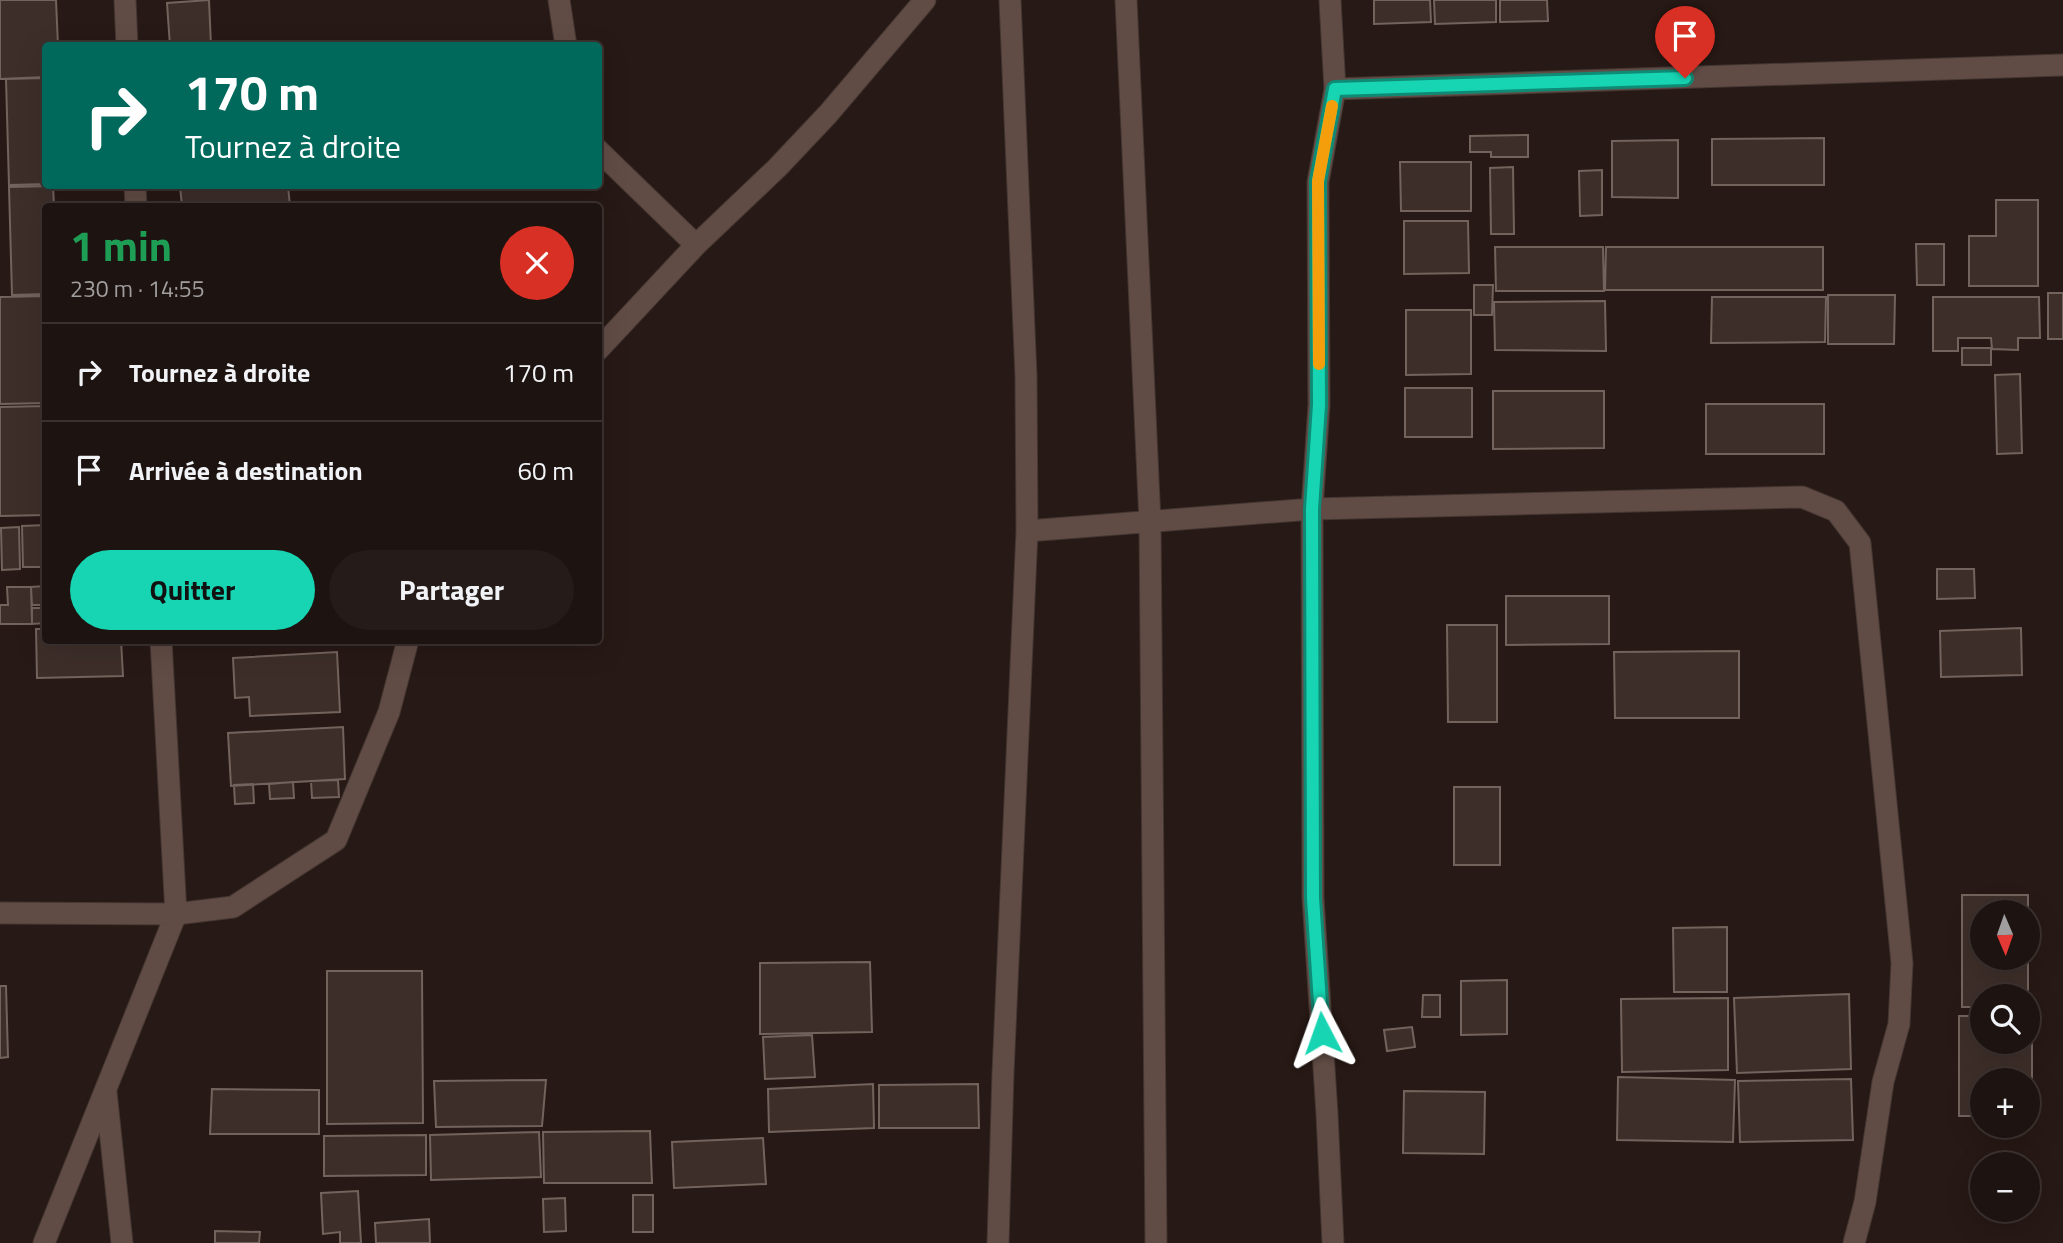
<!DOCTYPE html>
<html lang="fr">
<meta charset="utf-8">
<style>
:root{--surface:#1d1310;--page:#251c19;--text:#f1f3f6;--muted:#a09e9f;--line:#3b3230;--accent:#17d5b2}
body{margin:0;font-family:"Titillium Web",sans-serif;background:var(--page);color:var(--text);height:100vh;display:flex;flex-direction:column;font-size:26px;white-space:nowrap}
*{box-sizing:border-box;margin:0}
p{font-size:23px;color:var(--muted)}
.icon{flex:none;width:38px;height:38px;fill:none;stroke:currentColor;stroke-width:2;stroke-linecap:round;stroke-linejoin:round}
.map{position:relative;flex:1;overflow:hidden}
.sheet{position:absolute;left:42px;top:203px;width:560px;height:441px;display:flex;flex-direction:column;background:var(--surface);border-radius:7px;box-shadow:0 7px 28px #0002,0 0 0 2px var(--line)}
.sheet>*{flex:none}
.guide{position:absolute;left:42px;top:42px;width:560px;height:147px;border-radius:7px;box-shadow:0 7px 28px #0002,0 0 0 2px var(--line);background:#00695c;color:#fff;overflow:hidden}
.needle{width:46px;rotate:178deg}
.buttons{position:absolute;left:1970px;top:900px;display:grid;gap:14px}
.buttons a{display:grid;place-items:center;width:70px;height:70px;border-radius:50%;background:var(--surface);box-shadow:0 7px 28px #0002,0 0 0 2px var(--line);font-size:35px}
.pin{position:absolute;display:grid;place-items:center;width:60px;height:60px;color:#fff;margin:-72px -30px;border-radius:50% 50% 50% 0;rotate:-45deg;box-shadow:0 0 7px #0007}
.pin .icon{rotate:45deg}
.me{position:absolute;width:77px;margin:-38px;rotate:356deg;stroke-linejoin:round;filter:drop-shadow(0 0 5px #0008)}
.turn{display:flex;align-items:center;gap:24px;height:147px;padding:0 28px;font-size:32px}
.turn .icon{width:91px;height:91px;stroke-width:2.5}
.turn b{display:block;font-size:49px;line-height:60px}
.round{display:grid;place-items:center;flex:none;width:74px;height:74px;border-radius:37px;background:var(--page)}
.summary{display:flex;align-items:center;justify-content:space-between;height:119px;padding:0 28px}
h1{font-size:42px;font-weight:700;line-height:52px;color:#1e9e55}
.action{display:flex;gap:14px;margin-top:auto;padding:14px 28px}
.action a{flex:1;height:80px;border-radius:42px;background:var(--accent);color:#111;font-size:28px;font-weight:700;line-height:80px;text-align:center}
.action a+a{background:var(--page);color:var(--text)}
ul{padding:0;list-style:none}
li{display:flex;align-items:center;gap:21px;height:98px;padding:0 28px;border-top:2px solid var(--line)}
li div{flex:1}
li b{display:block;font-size:26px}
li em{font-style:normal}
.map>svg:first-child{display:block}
</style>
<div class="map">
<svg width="2063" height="1243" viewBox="0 0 2063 1243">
<rect width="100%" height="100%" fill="#271915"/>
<path fill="#3d2e29" stroke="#73635d" stroke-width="2" d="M0 0H56L58 46H46V77L0 79Z
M209 0 211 46H170L167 3Z
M1374 0H1430L1431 22 1374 24Z
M1434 0H1496V22L1435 24Z
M1500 0H1547L1548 21 1500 22Z
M46 78V184L9 185 6 79Z
M1528 135V157H1491V152H1470V136Z
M1824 138V185H1712V139Z
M1678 140V198L1612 197V141Z
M1400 162H1471V211H1401Z
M1513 167 1514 234H1491L1490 168Z
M1602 170V215L1580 216 1579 171Z
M53 186 54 206H46V294L12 295 9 187Z
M180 186H288L290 206H182Z
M1996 200H2038V286H1969V236H1996Z
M1404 221H1468L1469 273 1404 274Z
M1916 244H1944V285H1917Z
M1495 247H1603L1604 291H1496Z
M1606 247H1823V290H1605Z
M1474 285H1493L1492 315H1474Z
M2048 293H2063V339H2048Z
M1828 295H1895L1894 344H1828Z
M46 296V403L0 404V297Z
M1712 297H1826L1825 342 1711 343Z
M1933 297H2039L2040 338H2018V350L1992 349 1991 338H1958V351H1933Z
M1605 301 1606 351 1495 350 1494 302Z
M1406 310H1471V374L1406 375Z
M1962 348H1991V365H1962Z
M2020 374 2022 453 1997 454 1995 375Z
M1405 388H1472V437H1405Z
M1493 391H1604V448L1493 449Z
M1706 404H1824V454H1706Z
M46 406V515L0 516V407Z
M46 525V567H23L22 526Z
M19 527 20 569 2 570 1 528Z
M1937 569H1974L1975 598 1937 599Z
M45 586 46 605H32L31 587Z
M7 587H31L32 624H0V605H8Z
M1506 596H1609V644L1506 645Z
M32 608H46V623L32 624Z
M1447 625H1497V722H1448Z
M2021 628 2022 675 1941 677 1940 631Z
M36 629H46V640H121L123 676 37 678Z
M1739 651V718H1615L1614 652Z
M337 652 340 712 250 716 249 697 235 698 233 658Z
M343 727 345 779 231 786 228 733Z
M338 780 339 797 312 798 311 781Z
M293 782 294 798 270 799 269 784Z
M253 784 254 803 235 804 234 785Z
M1454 787H1500V865H1454Z
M1962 895H2028V912H1983V957H2028V945V1006V996H1983V1007H1962Z
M1727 927V992H1674L1673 928Z
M870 962 872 1032 760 1034V963Z
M327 971H422L423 1123 327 1124Z
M1507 980V1034L1461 1035V981Z
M0 986H6L8 1057 0 1058Z
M1849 994 1851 1069 1737 1073 1734 998Z
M1423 995H1440V1017H1422Z
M1728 998V1070L1622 1072 1621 999Z
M1959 1016H1983V1041H2028V1016H2032V1116H2028V1080H1983V1116H1959Z
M1412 1027 1415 1047 1387 1051 1384 1030Z
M812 1035 815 1077 765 1079 763 1037Z
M1618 1077 1735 1080 1733 1142 1617 1140Z
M1851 1079 1853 1140 1740 1142 1738 1081Z
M546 1080 542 1126 436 1127 434 1081Z
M873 1084 874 1128 769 1132 768 1089Z
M978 1084 979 1128H879V1085Z
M212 1089 319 1090V1134H210Z
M1404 1091 1485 1092 1484 1154 1403 1153Z
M650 1131 652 1183H544L543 1132Z
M539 1132 541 1177 431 1180 430 1135Z
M426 1135V1175L324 1176V1136Z
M763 1138 766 1184 674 1188 672 1142Z
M358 1191 361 1243H340V1232L323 1234 321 1193Z
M633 1195H653V1232H633Z
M565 1198 566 1231 544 1232 543 1199Z
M429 1219 430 1243H376L375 1223Z
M215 1231 260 1232 259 1243H215Z"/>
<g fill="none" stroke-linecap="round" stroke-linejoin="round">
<g stroke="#443632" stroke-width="23">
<path id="street" d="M125 0 127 46
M559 0 566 46
M1126 0 1150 522 1156 1243
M1330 0 1335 89 1318 182 1319 405 1312 509 1313 898 1327 1114 1333 1243
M1335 89 2063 65
M598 150 696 245
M135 186 136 206
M598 350 696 245 777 168 828 114 925 0
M1027 531 1312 509 1802 497 1836 511 1860 543 1902 963 1899 1024 1883 1082 1865 1202 1854 1243
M0 913 176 914 161 640
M106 1092 122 1243
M44 1243 176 914 233 907 336 840 389 712 408 640
M998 1243 1003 1073 1027 531 1026 376 1010 0"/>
</g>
<use href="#street" stroke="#614c45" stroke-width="21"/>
</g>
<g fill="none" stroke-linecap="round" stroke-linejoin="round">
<g stroke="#0f8a74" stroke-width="18">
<path id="route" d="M1322 1033 1313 898 1312 509 1319 405 1318 181 1335 89 1685 78"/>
</g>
<use href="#route" stroke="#17d5b2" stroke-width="12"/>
<path stroke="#f59e0b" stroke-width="12" d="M1319 364 1318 181 1332 106"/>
</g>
</svg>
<div class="buttons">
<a><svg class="needle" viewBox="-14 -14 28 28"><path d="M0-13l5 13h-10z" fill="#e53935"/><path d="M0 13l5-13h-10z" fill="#a09e9f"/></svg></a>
<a><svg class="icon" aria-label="search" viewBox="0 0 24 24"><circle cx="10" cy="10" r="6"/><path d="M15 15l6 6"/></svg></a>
<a>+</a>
<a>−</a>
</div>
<div class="pin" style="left:1685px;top:78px;background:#d93025"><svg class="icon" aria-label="arrive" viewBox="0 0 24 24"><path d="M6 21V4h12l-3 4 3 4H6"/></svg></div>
<svg class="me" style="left:1322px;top:1033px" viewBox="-20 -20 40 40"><path d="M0-17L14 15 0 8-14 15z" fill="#17d5b2" stroke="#fff" stroke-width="4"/></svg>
<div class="guide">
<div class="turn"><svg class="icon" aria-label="right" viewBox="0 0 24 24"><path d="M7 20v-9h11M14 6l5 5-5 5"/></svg><div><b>170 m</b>Tournez à droite</div></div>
</div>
<section class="sheet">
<div class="summary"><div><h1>1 min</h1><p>230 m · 14:55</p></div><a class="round" style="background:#d93025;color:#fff"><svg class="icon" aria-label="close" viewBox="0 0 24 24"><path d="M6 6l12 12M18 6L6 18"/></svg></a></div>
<ul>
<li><svg class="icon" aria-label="right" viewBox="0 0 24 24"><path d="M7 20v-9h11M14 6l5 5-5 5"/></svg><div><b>Tournez à droite</b></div><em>170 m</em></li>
<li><svg class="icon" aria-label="arrive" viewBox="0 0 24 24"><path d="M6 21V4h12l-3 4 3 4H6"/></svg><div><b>Arrivée à destination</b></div><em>60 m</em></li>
</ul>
<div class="action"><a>Quitter</a><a>Partager</a></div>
</section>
</div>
